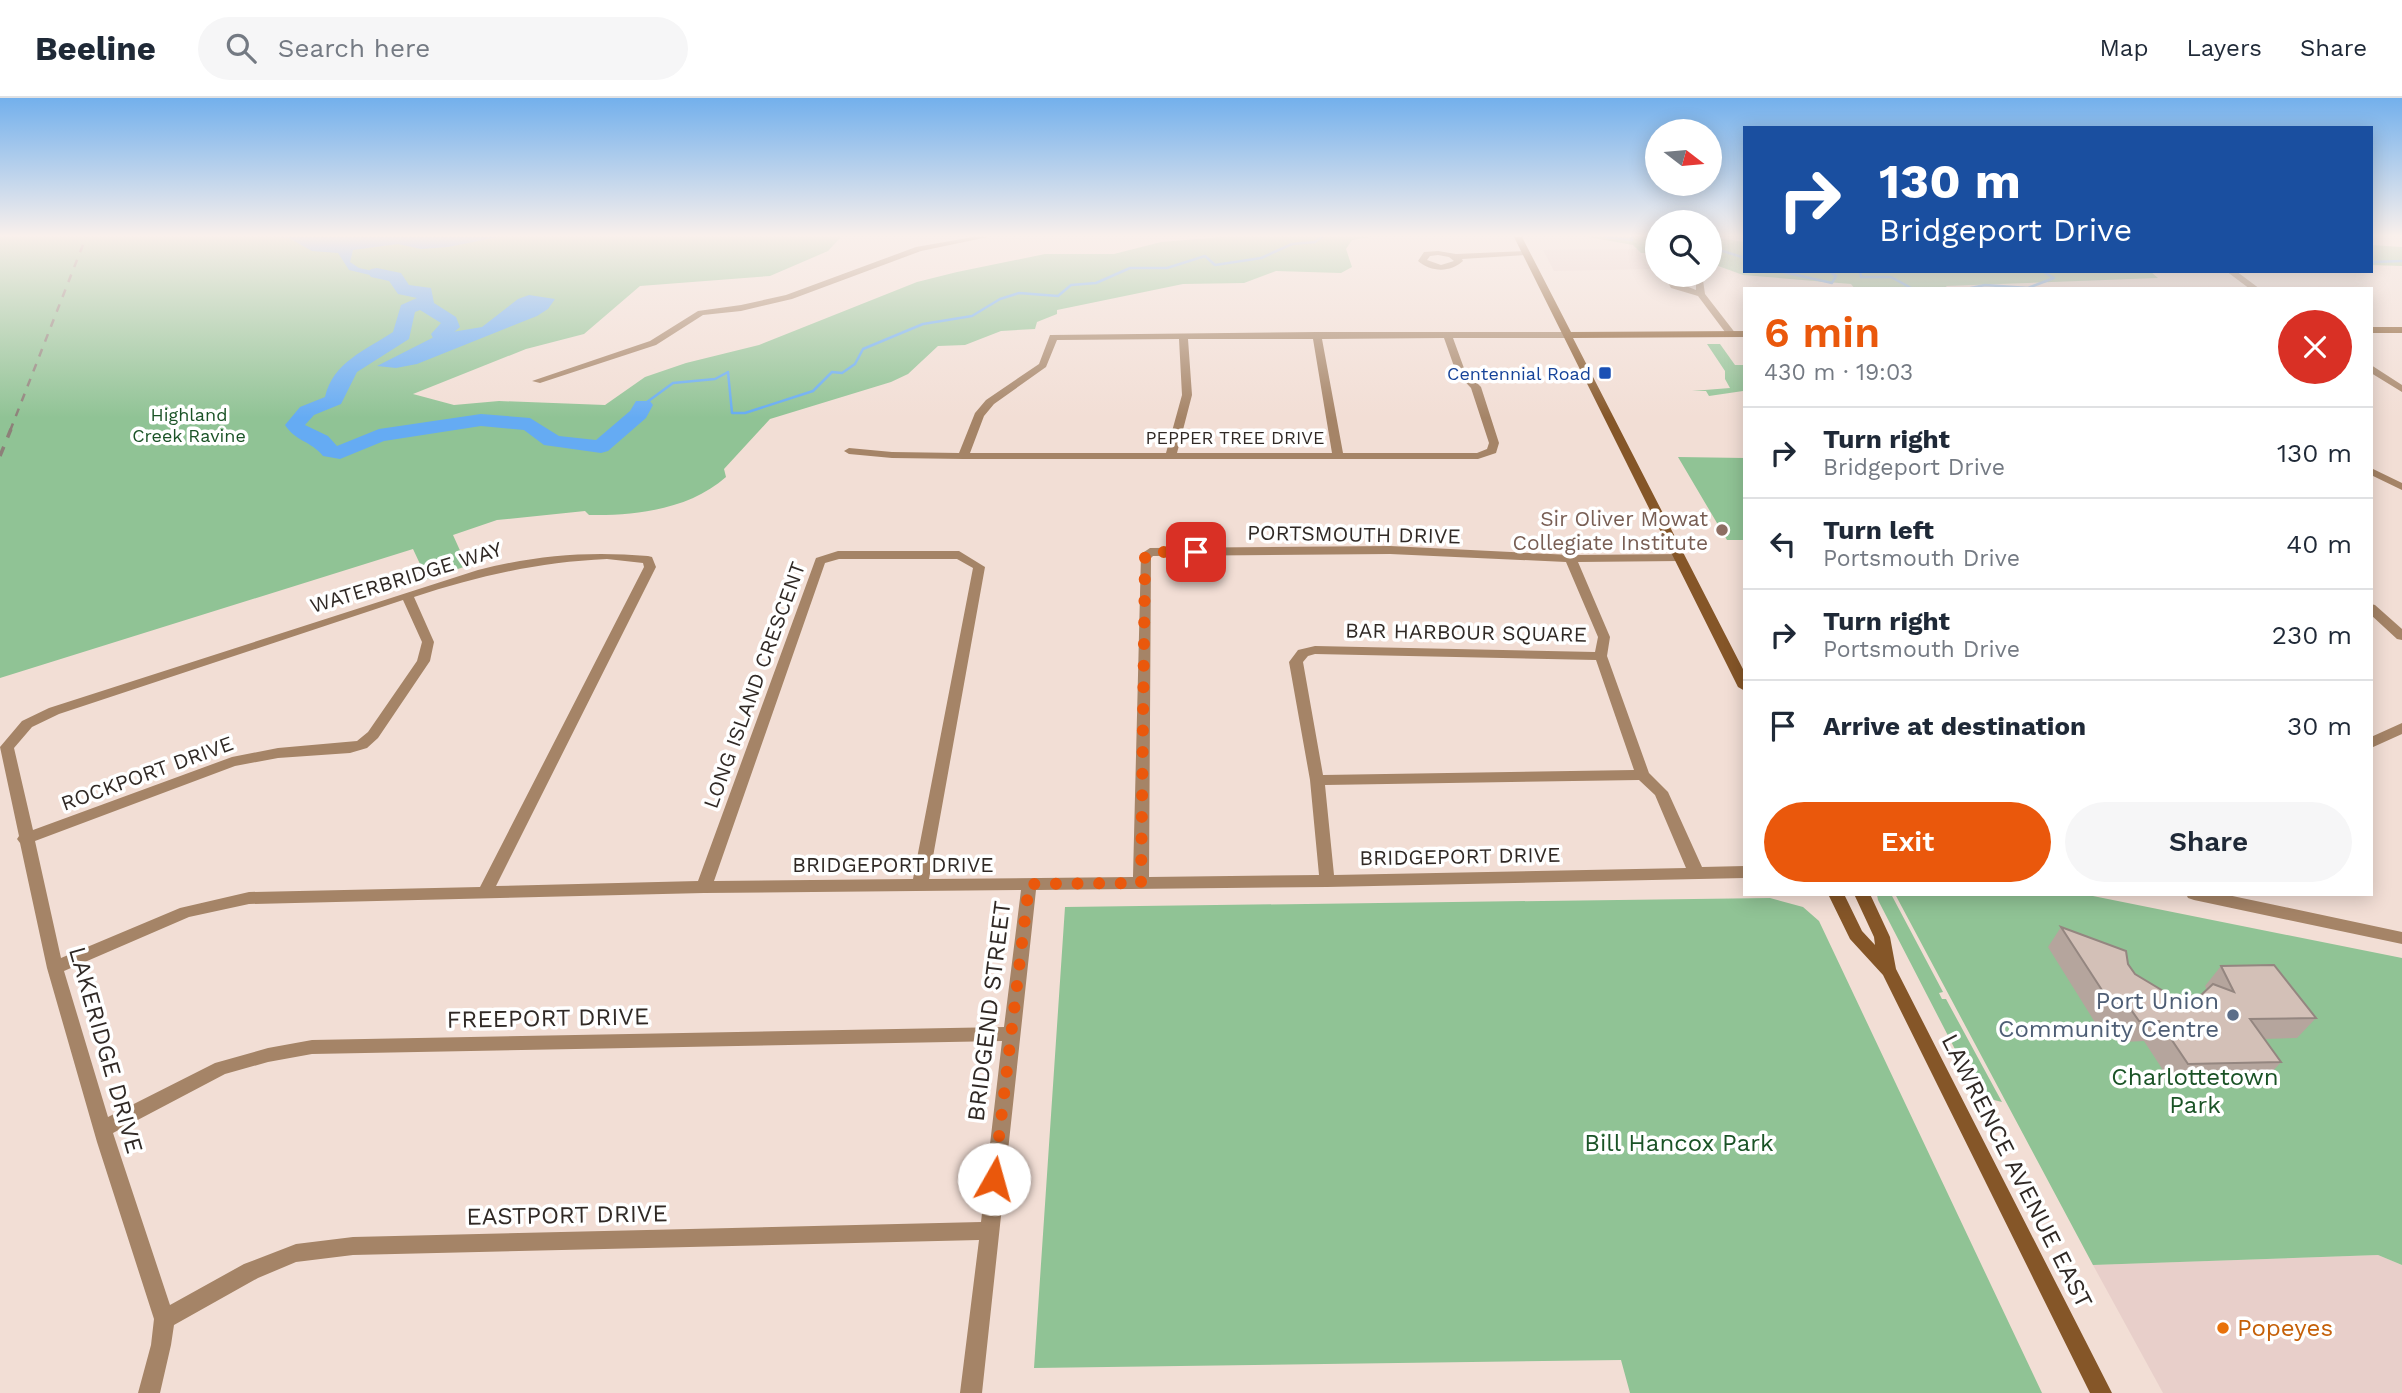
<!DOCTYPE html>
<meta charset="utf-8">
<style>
:root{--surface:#fff;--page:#f6f6f7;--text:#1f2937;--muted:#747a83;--line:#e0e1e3;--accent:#ea580c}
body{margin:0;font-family:"Work Sans",sans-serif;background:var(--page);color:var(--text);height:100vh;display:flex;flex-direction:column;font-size:26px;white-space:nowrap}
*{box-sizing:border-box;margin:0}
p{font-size:23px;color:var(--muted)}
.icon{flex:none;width:38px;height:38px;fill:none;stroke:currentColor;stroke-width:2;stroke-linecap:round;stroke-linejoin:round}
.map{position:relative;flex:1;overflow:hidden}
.drawer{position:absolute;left:1743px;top:189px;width:630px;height:609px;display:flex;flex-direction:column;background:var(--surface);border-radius:0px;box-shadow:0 4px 18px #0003}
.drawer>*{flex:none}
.top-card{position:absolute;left:1743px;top:28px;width:630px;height:147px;border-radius:0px;box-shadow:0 4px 18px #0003;background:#1a4fa0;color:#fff;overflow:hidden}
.needle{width:46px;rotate:106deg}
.buttons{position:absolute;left:1645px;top:21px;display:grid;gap:14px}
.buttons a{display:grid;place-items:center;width:77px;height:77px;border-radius:50%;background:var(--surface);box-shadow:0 4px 18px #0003;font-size:35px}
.pin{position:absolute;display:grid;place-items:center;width:60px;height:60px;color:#fff;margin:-30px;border-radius:14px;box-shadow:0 4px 10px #0006}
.me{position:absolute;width:77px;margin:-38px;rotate:7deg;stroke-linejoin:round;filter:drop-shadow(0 0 5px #0008)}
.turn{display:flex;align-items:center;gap:24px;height:147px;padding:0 21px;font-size:32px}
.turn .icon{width:91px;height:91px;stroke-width:2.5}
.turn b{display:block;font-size:49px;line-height:60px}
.round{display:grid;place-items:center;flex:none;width:74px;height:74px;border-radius:37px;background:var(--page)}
.head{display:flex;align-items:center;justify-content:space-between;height:119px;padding:0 21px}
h1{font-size:42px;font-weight:600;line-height:52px;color:var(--accent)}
.cta{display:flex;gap:14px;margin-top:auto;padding:14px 21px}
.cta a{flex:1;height:80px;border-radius:42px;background:var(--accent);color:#fff;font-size:28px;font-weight:600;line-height:80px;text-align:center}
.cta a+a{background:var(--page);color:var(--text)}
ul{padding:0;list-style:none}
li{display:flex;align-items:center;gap:21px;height:91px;padding:0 21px;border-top:2px solid var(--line)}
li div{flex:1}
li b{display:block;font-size:26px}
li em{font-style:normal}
header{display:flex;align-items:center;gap:42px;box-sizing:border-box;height:98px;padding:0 35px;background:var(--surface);border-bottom:2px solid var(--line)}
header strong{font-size:33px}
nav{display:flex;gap:38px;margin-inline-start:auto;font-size:24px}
.search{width:490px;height:63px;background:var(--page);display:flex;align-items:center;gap:18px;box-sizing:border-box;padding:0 24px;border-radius:38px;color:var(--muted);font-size:26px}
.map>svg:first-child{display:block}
</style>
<header>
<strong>Beeline</strong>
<div class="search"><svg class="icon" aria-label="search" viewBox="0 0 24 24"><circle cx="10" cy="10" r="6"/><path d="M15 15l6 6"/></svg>Search here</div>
<nav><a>Map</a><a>Layers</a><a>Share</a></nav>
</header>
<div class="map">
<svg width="2402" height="1295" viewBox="0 0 2402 1295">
<rect width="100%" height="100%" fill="#f2ded5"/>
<path fill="#e8cfca" d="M1637 151 1650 171 1554 173 1543 152Z
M2378 1157 2402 1167V1295H2163L2093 1167Z"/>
<path fill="#90c395" d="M0 139H841L828 153 770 178 640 188 584 236 526 251 413 296 454 307 499 303 605 307 645 279 686 265 759 247 917 184 957 174 1045 156H1114L1161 144 1223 139H1370L1352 142 1346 151 1352 169 1341 175 1276 173 1244 185 1183 186 1057 212V216L1037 224 1035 231 1001 233 965 247 938 248 908 276 891 284 770 321 724 371 726 379C690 411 636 418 589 417L585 413 497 422 453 437 467 468 427 481 413 451 0 580Z
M1588 139H1657V155H1641L1633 147Z
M1710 139 1745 144V173H2150L2158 180 1946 188 1948 191H1855L1851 186 1743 177 1710 165Z
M2371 147 2402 149V168L2371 167Z
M1707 246H1720L1735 267H1745L1743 293 1709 298 1706 293H1692L1730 290 1725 281V273Z
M1678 359 1745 360V442H1727Z
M1891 796 1943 894 1939 895 1942 901H1946L2002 1004 1986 1000 1975 990 1878 802 1877 797Z
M1895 796H2083L2402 860V1167L2378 1157 2093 1167Z
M1770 800 1803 809 1819 823 2042 1295H1630L1621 1262 1034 1270 1065 809Z"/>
<path fill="#65abf3" d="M278 139H498L448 149 421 151 398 146 353 152 350 164 359 170 402 179 408 190 402 196 395 183 349 172 338 155 312 153 289 140Z
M529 197 555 201 548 211 537 218 417 266 396 270 377 268 440 236 482 229 518 201Z"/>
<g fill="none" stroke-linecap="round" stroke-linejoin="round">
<path stroke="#65abf3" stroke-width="2.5" d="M1606 139 1632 142V139
M1710 149 1745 160
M2371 164 2402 163
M1779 173 1832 185 1836 178 1829 173
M1860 173 1861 179H1891L1913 191
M1966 191 1985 187 2028 190 2054 180 2042 173
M643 307 673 285 715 281 728 274 732 315H745L813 293 832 274 842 275 855 266 863 251 923 226 972 218 1000 201 1019 195 1058 198 1071 187 1096 185 1130 170H1167L1205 158 1215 167 1261 160 1292 146 1315 144 1322 139"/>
<path fill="#65abf3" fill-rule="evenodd" d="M377 170 401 175 409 187 431 190 434 205 456 219 460 229 447 240H433L431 236 441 225 420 212 415 214 409 241 357 274 341 306 314 317 305 327 328 338 337 348 379 331 481 316 530 320 559 338 596 342 630 313 636 303H650L653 307 646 320 608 353 601 355 544 347 524 332 481 328 384 343 340 361 323 358C311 343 295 343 285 327L300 309 325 299C333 264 366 252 393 234L401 207 417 200 398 196 389 183 371 179 368 175 371 171Z"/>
<path fill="#a58467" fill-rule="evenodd" d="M973 139H988L921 153 792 201 741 213 703 217 656 247 540 285 532 283 650 243 698 213 741 207 786 197 916 149Z
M1438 153 1456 156 1526 153 1530 155 1526 157 1462 161 1463 163C1450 175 1431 174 1418 163L1424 154ZM1438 157 1449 159 1454 163 1441 167 1427 162 1430 158Z
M2226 173H2236L2260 191H2250Z
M1684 177 1703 182 1705 196 1736 236 1734 238H1728L1698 198 1671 190 1667 183ZM1684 183 1696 186V192L1676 184Z
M1317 234H1569L1574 237 1569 240H1453L1465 273 1481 289 1499 345 1496 355 1478 361H963L892 360 849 356 844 353 849 350 892 354 959 355 975 315 986 302 1039 266 1050 237ZM1444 240 1456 274 1471 290 1489 345 1487 351 1477 355H1343L1322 241ZM1179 241 1182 297 1166 355H970L984 318 994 306 1046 269 1057 242ZM1188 241H1313L1332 355H1177L1192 297Z
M2371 267 2402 287V294L2371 275Z
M2371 370 2402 385V392L2371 377Z
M1390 448 1571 457 1684 456V462L1680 463 1578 464 1610 539 1607 558 1649 675 1668 694 1702 769 1745 768V780L1327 789 1036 792 982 1295H960L979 1142 353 1157 296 1164 258 1180 174 1227 171 1247 160 1295H138L151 1247 154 1221 97 1044 47 870 20 745 17 741 19 738 0 649 22 623 49 610 478 472C537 457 588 453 648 458L652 459 656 469 496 788 698 783 816 460 838 453H959L985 469 929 781 1133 779 1141 456 1150 450ZM1390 456 1566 464 1598 539 1595 554 1315 548 1298 552 1289 564 1310 682 1319 777 1149 779 1151 460 1153 458ZM607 461 643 465 644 469 480 789 249 794 180 810 61 860 35 743 235 668 278 660 350 655 367 650 378 640 430 563 434 544 414 499C478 478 539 464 607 461ZM839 461H957L973 470 913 781 714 783 825 465ZM403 502 422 544 417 563 368 634 357 643 278 650 232 659 33 732 14 650 32 629 59 616ZM1315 556 1596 562 1634 672 1323 677 1303 564 1308 558ZM1639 682 1655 697 1686 770 1334 777 1325 687ZM1021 792 1004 929 312 942 268 950 215 965 108 1019 64 873 189 819 249 806 704 795ZM1002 943 981 1124 353 1139 296 1146 244 1166 170 1207 113 1035 225 976 268 964 312 956Z
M2371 506 2375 507 2402 531V542L2397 541 2371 517Z
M2402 625V636L2371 650V639Z
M2186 796H2223L2402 834V846L2194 802 2188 800Z"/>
<path fill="#855628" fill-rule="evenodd" d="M1514 139H1522L1571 234 1745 233V239L1573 240 1745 575V593L1738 589Z
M2371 229H2402V235H2371Z
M1828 796H1844L1862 833 1875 847 1874 839 1854 796H1870L1890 839 1896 871 2112 1295H2090L1883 877 1850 841Z"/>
<path stroke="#8d8079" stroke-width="2.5" stroke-dasharray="8 8" stroke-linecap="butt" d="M10 333 86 139"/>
<path stroke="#8d8079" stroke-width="3.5" stroke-dasharray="10 10" stroke-linecap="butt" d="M0 358 11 331"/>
</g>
<path fill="#b5a59d" d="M2061 829 2128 866 2135 876 2170 897 2200 898 2207 892 2205 888 2221 868 2316 920 2297 940 2264 941 2281 964 2263 984 2172 986 2144 943 2123 944 2112 926H2096L2048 849Z"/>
<path fill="#d3c0b7" stroke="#948680" stroke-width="2" d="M2061 829 2126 853 2128 866 2135 876 2170 897 2200 898 2213 886 2234 894 2221 868 2274 867 2316 920 2250 921 2281 964 2188 966 2159 923H2139L2127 906H2111Z"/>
<linearGradient id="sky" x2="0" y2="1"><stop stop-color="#73b0ec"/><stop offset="0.43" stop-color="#f9f0ec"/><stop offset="1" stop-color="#f9f0ec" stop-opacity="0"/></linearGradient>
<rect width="2402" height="320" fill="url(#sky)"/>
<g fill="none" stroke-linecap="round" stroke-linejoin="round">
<path stroke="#ea580c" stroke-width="12" stroke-dasharray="0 21.6" d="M994 1081 1029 786 1141 785 1145 459 1150 454H1196"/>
</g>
<rect fill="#1a4fb4" stroke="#fff" stroke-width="2.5" x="1598" y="268" width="14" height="14" rx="3.5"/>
<circle fill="#8d6e63" stroke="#fff" stroke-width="2.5" cx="1722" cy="432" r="7"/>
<circle fill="#5c6f8a" stroke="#fff" stroke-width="2.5" cx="2233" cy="917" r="7"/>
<circle fill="#e8710a" stroke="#fff" stroke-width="2.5" cx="2223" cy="1230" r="7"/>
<g text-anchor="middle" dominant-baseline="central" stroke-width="7" stroke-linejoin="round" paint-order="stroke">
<g font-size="18" fill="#164399" stroke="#fff" text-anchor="end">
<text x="1591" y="275">Centennial Road</text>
</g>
<g font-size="18" fill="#1a5326" stroke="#fff">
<text x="189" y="316">Highland<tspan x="189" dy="21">Creek Ravine</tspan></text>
</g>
<g font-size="18" fill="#302925" stroke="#fff">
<text x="1235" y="339">PEPPER TREE DRIVE</text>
</g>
<g font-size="21" fill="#785e54" stroke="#fff" text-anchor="end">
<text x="1708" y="420">Sir Oliver Mowat<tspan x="1708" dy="24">Collegiate Institute</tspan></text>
</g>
<g font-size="21" fill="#302925" stroke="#fff">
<text transform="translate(1354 436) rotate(1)">PORTSMOUTH DRIVE</text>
<text transform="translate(406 479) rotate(-17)">WATERBRIDGE WAY</text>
<text transform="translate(1466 534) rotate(1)">BAR HARBOUR SQUARE</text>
<text transform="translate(754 587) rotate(-70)">LONG ISLAND CRESCENT</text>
<text transform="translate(147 675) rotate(-20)">ROCKPORT DRIVE</text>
<text transform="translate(1460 758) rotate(-1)">BRIDGEPORT DRIVE</text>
<text x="893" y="766">BRIDGEPORT DRIVE</text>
</g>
<g font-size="24" fill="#4e5e75" stroke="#fff" text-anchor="end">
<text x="2219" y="903">Port Union<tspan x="2219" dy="28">Community Centre</tspan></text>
</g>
<g font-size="24" fill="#302925" stroke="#fff">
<text transform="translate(989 913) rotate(-83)">BRIDGEND STREET</text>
<text transform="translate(548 920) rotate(-1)">FREEPORT DRIVE</text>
<text transform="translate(106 952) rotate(74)">LAKERIDGE DRIVE</text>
<text transform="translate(2017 1073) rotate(63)">LAWRENCE AVENUE EAST</text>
<text transform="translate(567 1117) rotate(-1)">EASTPORT DRIVE</text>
</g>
<g font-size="24" fill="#1a5326" stroke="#fff">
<text x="2195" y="979">Charlottetown<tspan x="2195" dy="28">Park</tspan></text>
<text x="1679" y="1045">Bill Hancox Park</text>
</g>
<g font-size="24" fill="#c56008" stroke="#fff" text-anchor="start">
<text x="2237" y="1230">Popeyes</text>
</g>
</g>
</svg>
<div class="buttons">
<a><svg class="needle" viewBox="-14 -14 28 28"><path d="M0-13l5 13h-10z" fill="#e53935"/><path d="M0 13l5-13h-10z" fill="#747a83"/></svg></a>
<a><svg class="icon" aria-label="search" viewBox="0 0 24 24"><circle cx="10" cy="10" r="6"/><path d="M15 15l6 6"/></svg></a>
</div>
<div class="pin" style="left:1196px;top:454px;background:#d93025"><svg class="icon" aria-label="arrive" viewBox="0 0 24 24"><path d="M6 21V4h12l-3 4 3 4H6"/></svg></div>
<svg class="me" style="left:994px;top:1081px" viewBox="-20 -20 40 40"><circle r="19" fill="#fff"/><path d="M0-13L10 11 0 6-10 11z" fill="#ea580c"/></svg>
<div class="top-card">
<div class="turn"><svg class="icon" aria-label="right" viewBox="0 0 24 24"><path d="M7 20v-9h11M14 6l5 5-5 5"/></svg><div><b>130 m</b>Bridgeport Drive</div></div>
</div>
<section class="drawer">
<div class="head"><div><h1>6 min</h1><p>430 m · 19:03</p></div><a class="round" style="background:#d93025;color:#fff"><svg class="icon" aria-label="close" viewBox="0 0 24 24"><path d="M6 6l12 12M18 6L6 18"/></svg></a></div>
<ul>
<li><svg class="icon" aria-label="right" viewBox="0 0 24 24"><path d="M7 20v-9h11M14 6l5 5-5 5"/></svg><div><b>Turn right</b><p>Bridgeport Drive</p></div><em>130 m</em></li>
<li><svg class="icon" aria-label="left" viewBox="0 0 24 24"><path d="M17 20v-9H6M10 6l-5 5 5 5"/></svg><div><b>Turn left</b><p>Portsmouth Drive</p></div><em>40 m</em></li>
<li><svg class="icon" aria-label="right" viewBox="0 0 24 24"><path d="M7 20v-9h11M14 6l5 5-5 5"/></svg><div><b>Turn right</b><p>Portsmouth Drive</p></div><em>230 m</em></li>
<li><svg class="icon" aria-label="arrive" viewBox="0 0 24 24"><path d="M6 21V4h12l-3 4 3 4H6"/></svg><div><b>Arrive at destination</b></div><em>30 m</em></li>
</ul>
<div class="cta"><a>Exit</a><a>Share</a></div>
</section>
</div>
